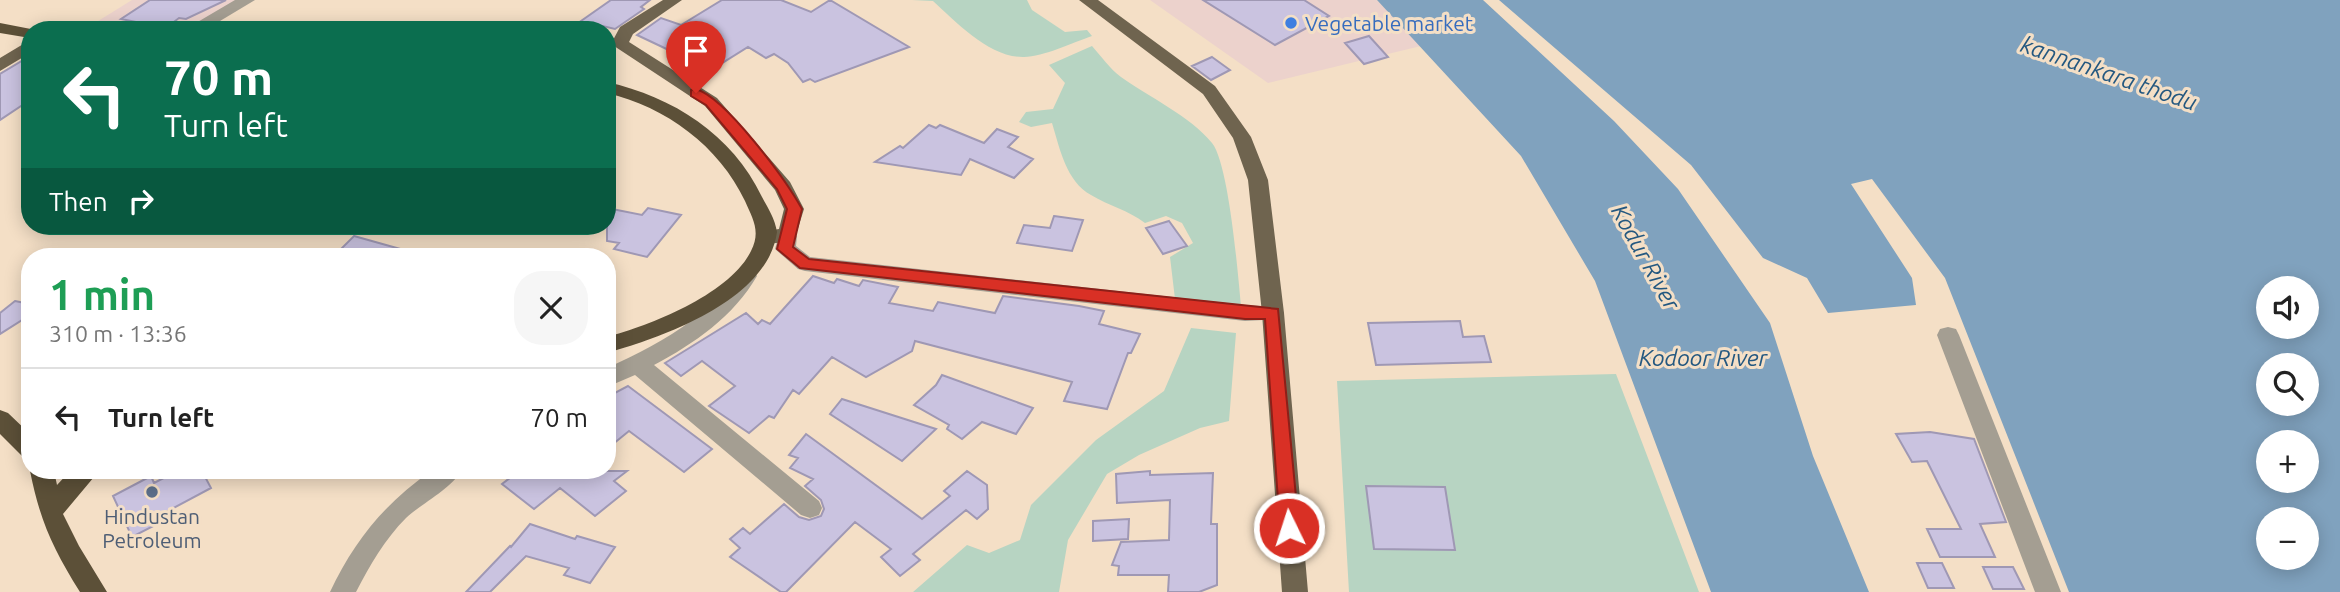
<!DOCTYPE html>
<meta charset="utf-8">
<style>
:root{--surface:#fff;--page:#f6f6f6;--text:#222;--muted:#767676;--line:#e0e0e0}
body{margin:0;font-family:Ubuntu,sans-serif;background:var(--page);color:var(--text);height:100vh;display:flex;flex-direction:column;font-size:26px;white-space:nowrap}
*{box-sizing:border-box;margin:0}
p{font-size:23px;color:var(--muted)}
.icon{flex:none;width:38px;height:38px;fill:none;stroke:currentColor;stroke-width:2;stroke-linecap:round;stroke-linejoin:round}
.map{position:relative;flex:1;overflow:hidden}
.panel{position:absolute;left:21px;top:248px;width:595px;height:231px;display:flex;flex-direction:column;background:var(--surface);border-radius:28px;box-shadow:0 4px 18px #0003}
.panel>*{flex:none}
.top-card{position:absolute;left:21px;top:21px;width:595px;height:214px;border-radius:28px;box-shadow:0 4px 18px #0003;background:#0b6e4f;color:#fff;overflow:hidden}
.tools{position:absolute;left:2256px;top:276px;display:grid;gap:14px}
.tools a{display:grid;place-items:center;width:63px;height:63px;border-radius:50%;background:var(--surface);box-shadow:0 4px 18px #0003;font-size:35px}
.pin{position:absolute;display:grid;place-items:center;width:60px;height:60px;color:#fff;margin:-72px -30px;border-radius:50% 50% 50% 0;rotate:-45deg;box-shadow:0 0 7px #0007}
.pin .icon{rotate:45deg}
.me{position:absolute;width:77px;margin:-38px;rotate:356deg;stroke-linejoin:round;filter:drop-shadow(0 0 5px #0008)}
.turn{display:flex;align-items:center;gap:24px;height:147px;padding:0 28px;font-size:32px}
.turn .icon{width:91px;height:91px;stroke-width:2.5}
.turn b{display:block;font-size:49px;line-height:60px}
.then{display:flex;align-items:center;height:66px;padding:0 28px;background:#0003;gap:14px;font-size:26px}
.round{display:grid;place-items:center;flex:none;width:74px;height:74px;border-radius:28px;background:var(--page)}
.head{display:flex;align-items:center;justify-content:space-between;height:119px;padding:0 28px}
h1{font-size:42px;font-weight:600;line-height:52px;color:#1e9e55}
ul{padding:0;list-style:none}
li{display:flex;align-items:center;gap:21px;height:98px;padding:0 28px;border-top:2px solid var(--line)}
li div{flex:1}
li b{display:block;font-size:26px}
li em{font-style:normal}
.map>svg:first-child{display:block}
</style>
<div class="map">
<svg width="2340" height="592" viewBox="0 0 2340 592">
<rect width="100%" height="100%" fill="#f4dfc6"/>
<path fill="#ecd2cc" d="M132 0H244L185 30H104L90 26Z
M1150 0H1377L1421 46 1268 83Z"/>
<path fill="#b7d4c2" d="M912 0H1027L1032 10 1065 32 1087 30 1092 36C1074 42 1043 57 1024 57 990 58 957 23 933 1Z
M1092 46C1101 56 1110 69 1121 77 1149 97 1190 116 1212 143 1229 164 1238 275 1241 306L1175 299 1170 257 1193 243 1182 223 1166 216 1145 223C1128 210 1109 206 1091 195 1066 181 1060 149 1052 123L1031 127 1019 122 1026 112 1053 109 1065 83 1049 65Z
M1191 328 1236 333 1229 421 1200 428 1139 455 1107 474 1068 540 1059 592H913L967 545 989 553 1020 540 1031 505 1096 440 1164 391Z
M1616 374 1699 592H1349L1337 381Z"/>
<path fill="#80a2be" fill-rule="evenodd" d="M1377 0H1483L1614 121 1678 189 1770 323 1813 456 1869 592H1711L1595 281 1521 156Z
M1499 0H2340V592H2069L1945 278 1872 179 1851 184 1912 278 1916 305 1828 313 1807 278 1763 258 1691 165ZM2268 289H2306V327H2268ZM2268 366H2306V404H2268ZM2268 443H2306V481H2268ZM2268 520H2306V558H2268Z"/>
<path fill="#cac3e0" stroke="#9f98b4" stroke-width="2" d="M150 0H226L186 19 179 18 166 28 121 19Z
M611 0H650L641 7 644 9 615 29 581 21Z
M722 0H781L811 12 830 0 909 47 815 82 810 79 803 82 788 63 774 54 766 58 748 47 711 70 637 35 661 18 681 25Z
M1203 0H1304L1329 16 1275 45Z
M1369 36 1388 57 1364 64 1345 43Z
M30 56V100L0 120V74Z
M1212 57 1230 70 1211 80 1192 66Z
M929 125 936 128 940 125 984 143 997 129 1018 137 1008 147 1033 159 1014 178 970 159 961 175 875 162 900 146 903 148Z
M607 208 642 215 648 208 681 215 647 257 614 249 619 243 607 241Z
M1054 216 1083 220 1072 251 1017 243 1024 225 1050 228Z
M1169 221 1187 246 1163 254 1146 228Z
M354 236 411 252 410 257H333Z
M813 276 834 283 837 279 859 286 863 280 898 287 889 303 933 311 938 302 995 313 1003 296 1079 306 1104 311 1099 324 1140 334 1131 353H1128L1107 409 1064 401 1072 382 915 341 912 351 866 377 832 357 799 394 793 390 774 418 769 416 749 433 709 406 735 386 702 361 681 376 665 363 746 313 758 324 762 320 770 324Z
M15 301 30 304V315L0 334V313Z
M1460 321 1463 337 1484 336 1491 362 1376 365 1368 323Z
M942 375 1033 408 1016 434 982 422 962 439 947 429 949 425 914 405 936 385Z
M628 386 712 449 684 472 629 431 607 449V397Z
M842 399 936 429 902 461 830 414Z
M1930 432 1974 439 2006 522 1980 524 1995 557H1940L1927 529H1961L1927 461 1912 462 1896 434Z
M806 434 922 519 950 496 944 491 967 471 987 485 988 509 977 519 966 510 913 554 920 560 900 576 881 557 891 549 855 522 786 592H781L730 557 740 548 730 539 743 528 750 534 784 504 799 517 809 520 821 516 824 509 821 500 805 486 813 479 790 468 798 458 789 455Z
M177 471H202L211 488 166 512 169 518 132 537 113 496 151 476 154 483Z
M519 471H627L614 481 626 491 595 516 560 488 534 509 502 484Z
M1150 471V475L1213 473 1211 524H1217V585L1199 592H1168L1169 575H1118L1119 566 1112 565 1121 542 1169 540 1170 500 1117 503 1116 474Z
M1366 486 1445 487 1455 550 1374 549Z
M1129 519 1128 539 1093 541V521Z
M530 524 575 539 577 536 615 547 590 583 564 575 569 568 526 556 490 592H466L510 546 511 547Z
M1917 563H1942L1954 588H1928Z
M1983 567H2013L2024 589H1993Z"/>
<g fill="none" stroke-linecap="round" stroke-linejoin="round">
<path fill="#a49e92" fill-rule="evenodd" d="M235 0H255L205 30H184Z
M787 229 794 231 797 236 796 246 810 257 1245 305 1281 307 1284 313 1281 319 1245 321 805 271 798 269 775 249 780 231Z
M747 269 754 271 757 276C734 316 694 344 654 365L819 501 822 508 819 515 810 518 801 515 635 375 607 387V368C637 354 666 340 692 320 707 309 735 272 747 269Z
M1948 327 1956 329 1959 335 2061 592H2035L1937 335 1940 329Z
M431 471H461C452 488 421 504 406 518 385 539 370 565 356 592H330C354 541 385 503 431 471Z"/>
<path fill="#6f644f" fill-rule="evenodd" d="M663 0H682L633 34 629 42 717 98 790 182 804 209 794 241 767 244 760 242 757 237 760 232 779 229 784 209 775 190 705 106 611 44 620 27Z
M1079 0H1098L1215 86 1251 137 1268 180 1284 313 1308 592H1282L1262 313 1248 180 1233 138 1203 94Z
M30 40V53L0 71V58Z"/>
<path fill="#5c5038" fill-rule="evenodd" d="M0 23 36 30H30V38L0 33Z
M607 82C673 97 732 134 762 197 768 208 775 219 777 232 768 300 664 337 607 353V337C651 325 730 294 751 251 761 232 753 219 745 201 719 146 666 107 607 93Z
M0 410 8 413 30 434V458L22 456 0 434Z
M30 471H54L57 485 70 471H99L63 514 79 546 107 592H80C53 549 40 521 30 471Z"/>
</g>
<path fill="#d93025" stroke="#8d1f18" stroke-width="2" d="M696 89C726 98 786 180 802 209L793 247 809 259 1278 309 1299 528 1296 533 1289 536 1283 533 1280 528 1265 319H1245L800 268 777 249 787 209 777 189 706 105 691 96V90Z"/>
<circle fill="#3f7fe0" stroke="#f4dfc6" stroke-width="2.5" cx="1291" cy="23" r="7"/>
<circle fill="#5c6f8a" stroke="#f4dfc6" stroke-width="2.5" cx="152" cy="492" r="7"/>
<g text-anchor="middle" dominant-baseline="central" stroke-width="6" stroke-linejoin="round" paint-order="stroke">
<g font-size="21" fill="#366cbe" stroke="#f4dfc6" text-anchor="start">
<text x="1305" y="23">Vegetable market</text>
</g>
<g font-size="21" fill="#4e5e75" stroke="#f4dfc6">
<text x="152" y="516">Hindustan<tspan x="152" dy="24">Petroleum</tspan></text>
</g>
<g font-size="23" font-style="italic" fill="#245880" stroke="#f4dfc6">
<text transform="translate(2109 73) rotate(19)">kannankara thodu</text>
<text transform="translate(1646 257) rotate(61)">Kodur River</text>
<text x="1703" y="357">Kodoor River</text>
</g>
</g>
</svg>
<div class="tools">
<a><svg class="icon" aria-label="sound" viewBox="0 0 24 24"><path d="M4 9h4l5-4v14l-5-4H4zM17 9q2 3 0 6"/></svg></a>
<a><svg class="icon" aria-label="search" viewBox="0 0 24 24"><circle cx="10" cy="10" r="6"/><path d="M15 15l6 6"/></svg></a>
<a>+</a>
<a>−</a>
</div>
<div class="pin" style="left:696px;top:93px;background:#d93025"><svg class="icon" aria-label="arrive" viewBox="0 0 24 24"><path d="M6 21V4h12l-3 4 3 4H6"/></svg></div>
<svg class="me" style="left:1289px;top:528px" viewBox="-20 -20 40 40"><circle r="17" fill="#d93025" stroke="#fff" stroke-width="3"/><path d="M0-11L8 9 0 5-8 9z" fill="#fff"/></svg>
<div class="top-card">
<div class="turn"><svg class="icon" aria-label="left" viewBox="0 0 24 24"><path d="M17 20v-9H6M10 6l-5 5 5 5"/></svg><div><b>70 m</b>Turn left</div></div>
<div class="then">Then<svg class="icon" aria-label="right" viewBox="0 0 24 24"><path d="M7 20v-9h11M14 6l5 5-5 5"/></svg></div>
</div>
<section class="panel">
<div class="head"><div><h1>1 min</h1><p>310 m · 13:36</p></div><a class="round"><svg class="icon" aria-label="close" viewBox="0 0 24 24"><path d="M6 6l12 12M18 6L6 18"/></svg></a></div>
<ul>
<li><svg class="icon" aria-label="left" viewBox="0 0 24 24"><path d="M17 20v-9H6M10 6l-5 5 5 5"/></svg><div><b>Turn left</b></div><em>70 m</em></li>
</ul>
</section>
</div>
